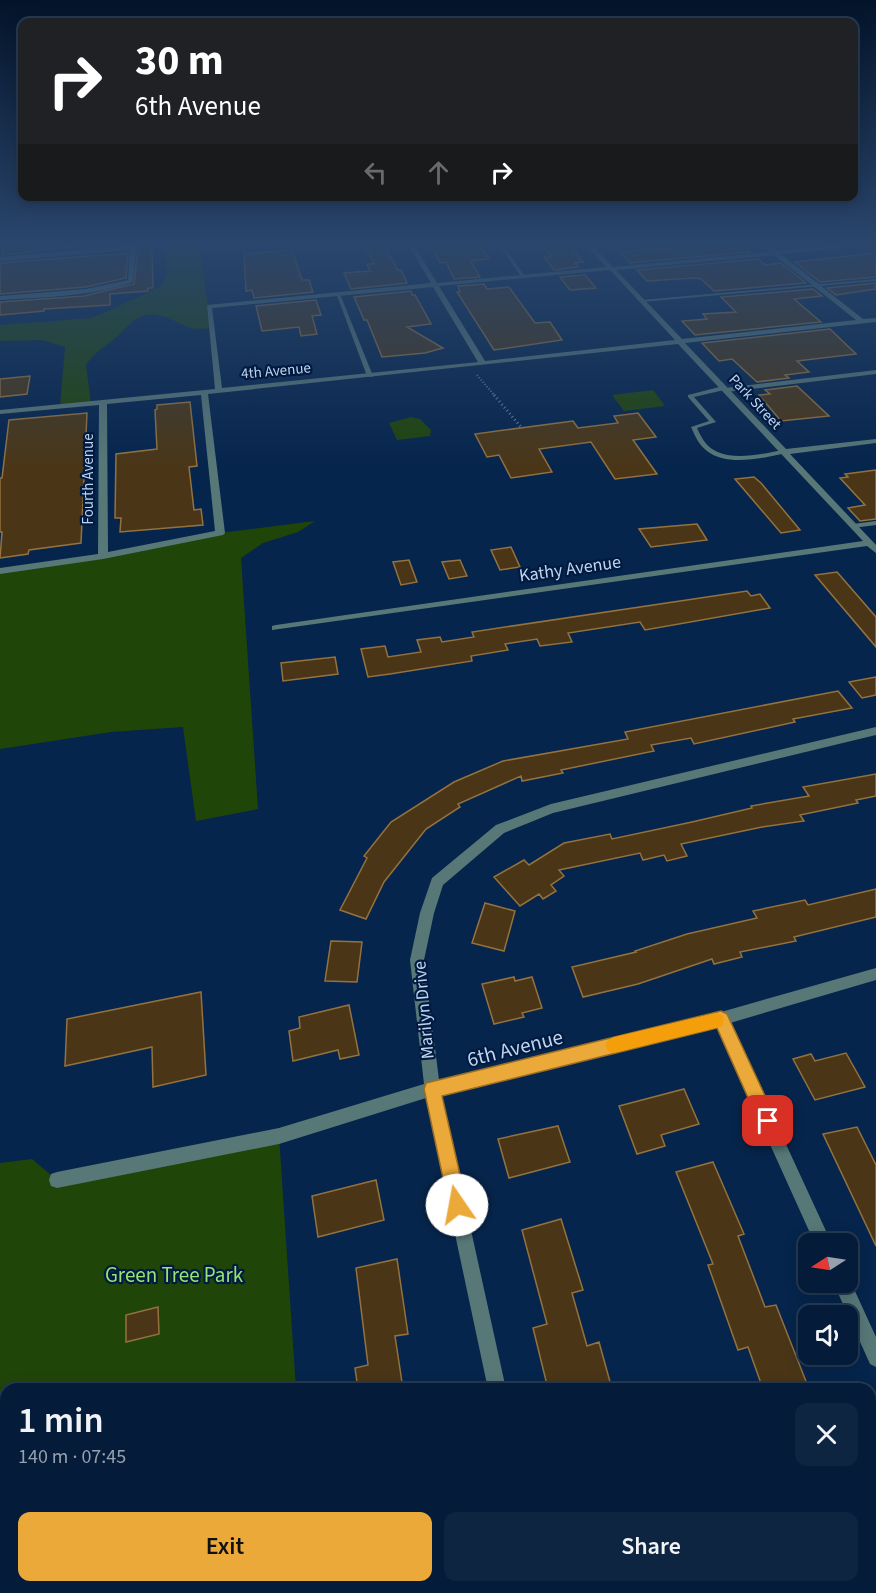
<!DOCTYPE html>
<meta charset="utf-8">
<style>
:root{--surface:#041c39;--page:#0d2541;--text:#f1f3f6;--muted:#97a1ae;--line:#253a53;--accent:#eba939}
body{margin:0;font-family:"Source Sans 3",sans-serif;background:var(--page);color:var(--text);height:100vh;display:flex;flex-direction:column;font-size:22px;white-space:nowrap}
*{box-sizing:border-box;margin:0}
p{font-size:20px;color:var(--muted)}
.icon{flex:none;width:33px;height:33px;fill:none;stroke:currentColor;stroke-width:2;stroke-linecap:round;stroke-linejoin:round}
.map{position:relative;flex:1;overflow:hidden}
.side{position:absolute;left:0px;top:1383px;width:876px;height:210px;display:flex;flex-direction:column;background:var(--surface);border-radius:18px 18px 0 0;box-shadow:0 3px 15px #0003,0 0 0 2px var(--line)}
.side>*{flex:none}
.hud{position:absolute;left:18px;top:18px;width:840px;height:183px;border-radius:12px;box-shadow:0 3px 15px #0003,0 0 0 2px var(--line);background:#202124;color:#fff;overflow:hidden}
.needle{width:39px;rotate:258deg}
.fabs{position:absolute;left:798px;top:1233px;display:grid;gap:12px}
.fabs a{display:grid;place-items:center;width:60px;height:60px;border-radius:12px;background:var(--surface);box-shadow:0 3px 15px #0003,0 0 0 2px var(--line);font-size:30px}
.pin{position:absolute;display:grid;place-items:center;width:51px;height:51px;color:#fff;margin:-26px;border-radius:12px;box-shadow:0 3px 9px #0006}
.me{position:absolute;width:66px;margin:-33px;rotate:348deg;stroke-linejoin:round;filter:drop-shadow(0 0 4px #0008)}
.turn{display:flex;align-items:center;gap:21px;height:126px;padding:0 18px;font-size:27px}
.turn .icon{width:78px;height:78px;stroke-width:2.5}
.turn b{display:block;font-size:42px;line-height:51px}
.lanes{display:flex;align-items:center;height:57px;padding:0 18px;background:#0003;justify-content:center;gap:30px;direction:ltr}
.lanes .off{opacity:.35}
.round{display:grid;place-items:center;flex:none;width:63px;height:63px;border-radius:12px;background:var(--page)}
.headline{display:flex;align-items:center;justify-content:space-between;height:102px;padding:0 18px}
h1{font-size:36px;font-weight:600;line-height:45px}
.action{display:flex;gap:12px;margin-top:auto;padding:12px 18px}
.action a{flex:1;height:69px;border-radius:12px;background:var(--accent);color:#111;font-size:24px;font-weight:600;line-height:69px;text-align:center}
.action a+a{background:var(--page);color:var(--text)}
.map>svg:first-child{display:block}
</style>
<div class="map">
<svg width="876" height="1593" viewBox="0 0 876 1593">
<rect width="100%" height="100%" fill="#06254c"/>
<path fill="#204509" d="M165 245H199L211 328C185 332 180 320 158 315 136 311 127 329 112 341 101 349 94 353 86 365L91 403 60 406 65 347 42 340 0 341V325L92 318 139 297 161 286 167 274Z
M653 390 665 406 624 411 612 395Z
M411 417 420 419 431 430 430 436 397 440 389 423Z
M315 521 298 532 263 543 241 558 258 809 196 821 183 727 111 732 0 749V571L220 533Z
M279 1136 296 1389H6V1587H309L310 1593H0V1163L32 1159 57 1180Z"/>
<path fill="#4a3617" stroke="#94723f" stroke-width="1.5" d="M5 245H91L2 255Z
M365 245H383L398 270H401L407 283 351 289 344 273 370 271 367 264H374Z
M430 245H480L489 259 471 261 480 277 454 279 446 262 440 263Z
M569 245 583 262 575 263 578 267 554 270 544 257H552L543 247Z
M705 245H743L750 252 630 263 620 252Z
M152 246 153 288H148V291L110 294V305L44 309V311L0 315V302L84 296 134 284 138 247Z
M292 250 302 280H309L313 292 254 298 252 290 246 291 244 254Z
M128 253 126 278 86 287 0 294V263Z
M876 253V277L820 282 795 262Z
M758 259 765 265 781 263 806 283 714 291 701 279 694 278 647 281 637 270Z
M585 275 596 288 570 290 560 277Z
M876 283V289L836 295 827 288Z
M484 284 487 289 509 287 535 323 550 322 562 340 494 350 457 292H460L458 286Z
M813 289 822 296 794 299 821 322 695 335 682 321 707 319 703 314 736 312 721 297Z
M411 291 412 295H415L431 324 407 327 443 348 425 353 382 357 367 320H364L354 297Z
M316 300 321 315 312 316 317 334 301 336 299 327 262 331 256 306Z
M830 329 856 354 797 361 809 372 785 375 789 378 757 382 732 359 719 361 702 343Z
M30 376 27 394 0 397V379Z
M797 386 829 416 781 421 759 395 770 394 765 390Z
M190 402 197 466 189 467 194 510 201 509 203 525 120 532 121 518H115L116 454 157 449 155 410 157 409V405Z
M87 413 81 543 29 550 28 554 0 558 2 532H0V478H2L9 420Z
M638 413 656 437 633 440 657 474 615 479 591 442 539 449 552 472 511 478 499 455 487 457 475 434 573 421 578 428 618 423 614 416Z
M876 470V519L860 521 848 508 865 505 840 478 848 477 845 474Z
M754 477 761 483 800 530 781 533 735 479Z
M697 524 707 540 651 547 639 529Z
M511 547 520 567 500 570 491 550Z
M409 560 417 582 401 585 393 562Z
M460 560 467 576 449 579 442 562Z
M837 572 876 617V647L815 575Z
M747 591 751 596 760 594 770 608 645 630 640 622 568 633 572 642 540 646 537 639 505 644 508 650 471 656 472 661 390 674 368 677 361 649 385 646 388 657 421 652 417 640 440 637 442 642 474 637 472 632Z
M335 657 338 674 283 681 281 663Z
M876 677V695L862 698 849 682Z
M838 691 852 708 793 719 795 722 694 744 691 738 651 745 654 751 561 770 563 773 522 781 521 776 458 804 460 807 426 829 384 882 366 919 340 910 367 858 364 856 391 822 454 782 503 761 628 739 625 732Z
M876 774V796L856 800 858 803 800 815 804 821 762 827 681 844 687 856 667 861 664 855 643 860 640 853 559 870 564 876 551 885 556 891 543 899 539 894 520 906 494 877 524 860 529 865 564 843 610 834 612 839 692 822 752 808 751 806 809 796 803 787Z
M876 889V917L794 937 796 941 740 952 742 957 714 964 712 959 638 984 583 997 572 967 636 952 635 951 687 934 757 918 753 911 805 900 808 905Z
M485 903 515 911 504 951 472 943Z
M331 941 362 942 357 982 325 981Z
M514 977 515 981 532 977 542 1008 522 1013 524 1017 494 1024 482 984Z
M201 992 206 1075 153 1087 152 1047 65 1066 67 1019Z
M349 1005 359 1055 340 1059 338 1050 293 1061 289 1031 300 1028 299 1017Z
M846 1053 865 1087 815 1100 793 1059 811 1054 815 1061Z
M684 1089 699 1124 661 1135 665 1146 637 1154 619 1106Z
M558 1126 570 1162 509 1178 498 1139Z
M857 1127 876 1165V1246L823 1134Z
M713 1162 744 1234 738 1236 765 1307 776 1305 809 1389H763L748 1347 738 1350 708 1265 713 1264 676 1172Z
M376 1180 384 1220 318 1237 312 1196Z
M561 1219 583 1290 572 1293 587 1346 599 1342 612 1389H548L533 1328 547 1324 522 1230Z
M397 1259 408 1334 395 1336 403 1389H358L355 1368 368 1365 356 1268Z
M158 1307 159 1334 126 1342V1315Z"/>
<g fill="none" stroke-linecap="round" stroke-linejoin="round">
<path stroke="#6981a0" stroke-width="2" stroke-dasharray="1 2" stroke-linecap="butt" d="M477 375 495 396"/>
<path stroke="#6981a0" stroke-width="3" stroke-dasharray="1 3" stroke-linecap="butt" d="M494 395 521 427"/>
<path fill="#587878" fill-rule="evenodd" d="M499 245H503L526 278H522Z
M876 279V281L642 302 640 301 642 300Z
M336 293 340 294 373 376 372 377 367 376Z
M876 370V374L726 392 724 390 694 397 716 422 697 428C699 432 701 437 704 441 721 465 759 454 784 450L787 452 786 453C763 458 727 467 707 451 699 445 695 436 691 427L709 421 688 397V395L723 386 725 388Z
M876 521V525L853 528 850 526 853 524Z"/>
<path fill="#587878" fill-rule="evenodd" d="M136 245 133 282C91 297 44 297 0 300V296L86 289 128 280 130 250 0 261V257Z
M408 245H414L437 283 606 267 586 245H592L613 267 770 252 762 245H769L777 251 841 245H866L781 254 863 319 876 318V322L685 343 786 449 876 439V443L790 454 876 545V553L867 546 272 630V626L276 625 863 541 678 344 208 394 225 533 223 535 103 559 0 574V568L98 554 99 405 0 414V410L215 389 207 305 431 283ZM774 255 856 320 682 339 616 270ZM610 270 675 340 485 361 439 286ZM433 287 478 362 222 388 212 308ZM201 395 215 531 108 552 107 404Z
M876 727V735L553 813 504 833 443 885 434 913 424 960 439 1080 721 1012 876 968V980L730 1023 832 1244H815L717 1027 441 1094 506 1389H488L426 1098 279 1144 57 1188 51 1186 49 1180 51 1174 57 1172 279 1128 424 1084 410 960 420 913 432 878 496 825 551 804Z
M848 1276 876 1337V1367L870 1364 833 1282H848Z
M529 1587H549L551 1593H529Z"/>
</g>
<linearGradient id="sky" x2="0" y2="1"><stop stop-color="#03142a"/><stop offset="0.52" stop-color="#2a466c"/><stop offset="1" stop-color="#2a466c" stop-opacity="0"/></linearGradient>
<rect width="876" height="468" fill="url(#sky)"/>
<path fill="#eba939" stroke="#996e25" stroke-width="1.5" d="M721 1011 727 1014 774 1115 777 1121 774 1127 768 1130 761 1127 717 1028 442 1096 467 1205 464 1211 457 1214 450 1211 424 1089 426 1083Z"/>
<path fill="#f59e0b" d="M716 1013 722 1015 724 1020 722 1026 716 1028 614 1053 608 1051 605 1045 608 1040 614 1037Z"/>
<g text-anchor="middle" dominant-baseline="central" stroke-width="4.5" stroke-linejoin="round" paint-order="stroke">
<g font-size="15" fill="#c1d3ec" stroke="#001b41">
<text transform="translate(276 371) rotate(-5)">4th Avenue</text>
<text transform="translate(755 402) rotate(47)">Park Street</text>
<text transform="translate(88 479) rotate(-90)">Fourth Avenue</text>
</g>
<g font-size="18" fill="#c1d3ec" stroke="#001b41">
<text transform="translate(570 569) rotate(-8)">Kathy Avenue</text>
<text transform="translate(424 1010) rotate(-95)">Marilyn Drive</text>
</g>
<g font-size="21" fill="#c1d3ec" stroke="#001b41">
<text transform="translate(515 1048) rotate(-14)">6th Avenue</text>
</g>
<g font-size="21" fill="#96e371" stroke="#001b41">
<text x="174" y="1275">Green Tree Park</text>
</g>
</g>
</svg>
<div class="fabs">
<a><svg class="needle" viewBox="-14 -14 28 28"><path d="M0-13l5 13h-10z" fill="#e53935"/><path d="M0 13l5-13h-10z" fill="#97a1ae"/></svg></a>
<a><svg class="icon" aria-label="sound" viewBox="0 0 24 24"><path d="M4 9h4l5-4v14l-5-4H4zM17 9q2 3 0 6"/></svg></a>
</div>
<div class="pin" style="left:768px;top:1121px;background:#d93025"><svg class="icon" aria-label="arrive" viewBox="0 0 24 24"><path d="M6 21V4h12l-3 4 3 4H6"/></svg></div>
<svg class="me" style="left:457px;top:1205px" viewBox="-20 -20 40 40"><circle r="19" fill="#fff"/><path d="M0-13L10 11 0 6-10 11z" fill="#eba939"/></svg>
<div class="hud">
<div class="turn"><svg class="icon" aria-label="right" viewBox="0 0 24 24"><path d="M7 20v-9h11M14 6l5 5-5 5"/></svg><div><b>30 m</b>6th Avenue</div></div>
<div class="lanes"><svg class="icon off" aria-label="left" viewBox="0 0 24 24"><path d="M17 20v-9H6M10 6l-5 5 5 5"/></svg><svg class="icon off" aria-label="ahead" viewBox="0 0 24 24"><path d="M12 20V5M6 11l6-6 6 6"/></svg><svg class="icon" aria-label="right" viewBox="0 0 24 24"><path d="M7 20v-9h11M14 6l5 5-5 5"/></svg></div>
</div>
<section class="side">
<div class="headline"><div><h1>1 min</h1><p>140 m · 07:45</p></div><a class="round"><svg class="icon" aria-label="close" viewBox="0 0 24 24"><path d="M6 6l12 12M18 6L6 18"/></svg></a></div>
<div class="action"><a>Exit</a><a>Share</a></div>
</section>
</div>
